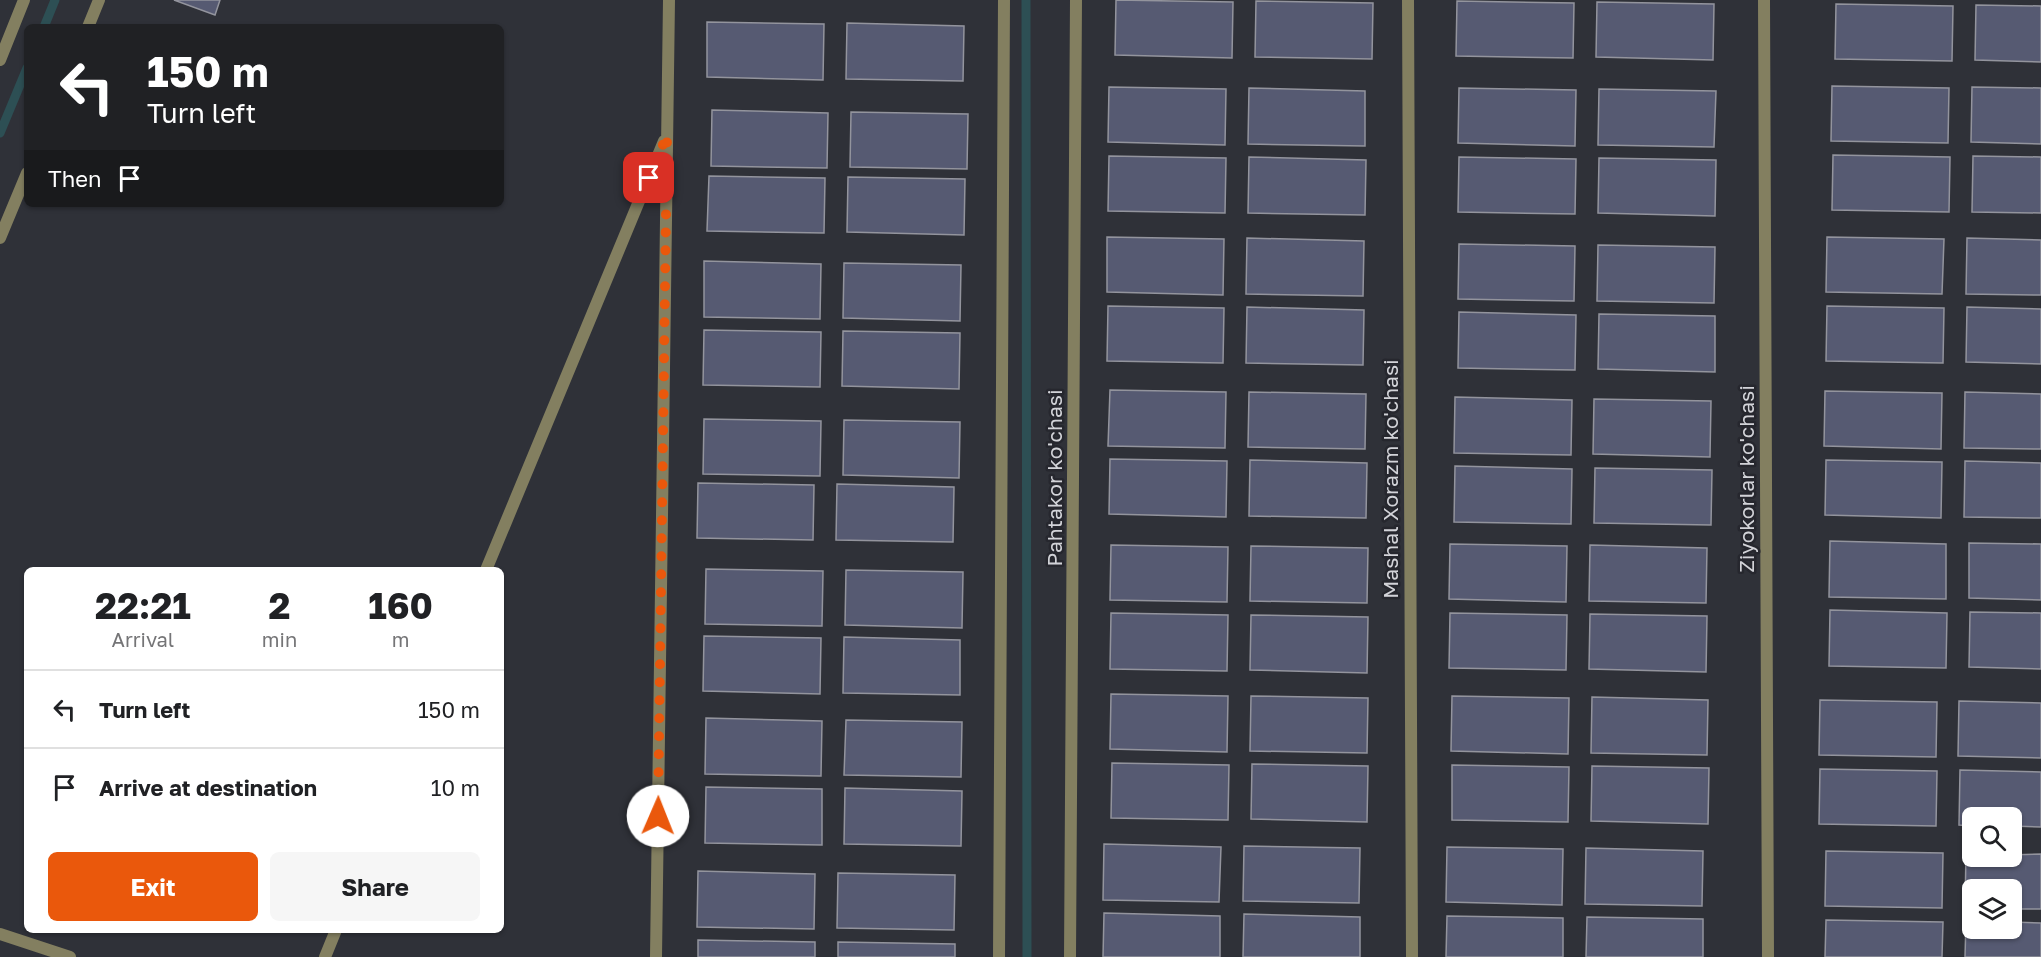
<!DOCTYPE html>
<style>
:root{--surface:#fff;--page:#f6f6f6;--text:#202124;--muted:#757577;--line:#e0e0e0;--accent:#ea580c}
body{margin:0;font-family:"Golos Text",sans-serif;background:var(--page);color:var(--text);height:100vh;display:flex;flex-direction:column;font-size:22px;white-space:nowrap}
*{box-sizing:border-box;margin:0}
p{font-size:20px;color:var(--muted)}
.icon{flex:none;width:33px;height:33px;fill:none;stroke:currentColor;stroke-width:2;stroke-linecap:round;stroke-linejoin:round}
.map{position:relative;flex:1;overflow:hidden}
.details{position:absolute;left:24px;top:567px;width:480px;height:366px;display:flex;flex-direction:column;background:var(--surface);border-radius:9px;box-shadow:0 2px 4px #0004}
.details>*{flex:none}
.hud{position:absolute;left:24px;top:24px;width:480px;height:183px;border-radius:9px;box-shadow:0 2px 4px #0004;background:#202124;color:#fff;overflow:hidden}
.tools{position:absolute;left:1962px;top:807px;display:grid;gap:12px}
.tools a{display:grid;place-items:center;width:60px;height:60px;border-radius:9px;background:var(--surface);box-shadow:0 2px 4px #0004;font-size:30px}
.pin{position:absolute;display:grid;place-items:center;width:51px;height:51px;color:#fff;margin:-26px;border-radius:12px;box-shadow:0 3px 9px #0006}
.me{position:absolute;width:66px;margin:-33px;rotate:1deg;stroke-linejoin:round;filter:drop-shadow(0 0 4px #0008)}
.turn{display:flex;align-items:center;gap:21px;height:126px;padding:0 24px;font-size:27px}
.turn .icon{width:78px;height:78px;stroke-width:2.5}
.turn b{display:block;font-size:42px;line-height:51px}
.then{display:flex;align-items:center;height:57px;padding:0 24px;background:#0003;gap:12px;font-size:22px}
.eta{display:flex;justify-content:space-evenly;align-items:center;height:102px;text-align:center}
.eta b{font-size:36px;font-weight:700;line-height:42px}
.cta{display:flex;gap:12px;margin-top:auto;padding:12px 24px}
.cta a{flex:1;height:69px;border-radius:9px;background:var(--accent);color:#fff;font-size:24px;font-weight:700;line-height:69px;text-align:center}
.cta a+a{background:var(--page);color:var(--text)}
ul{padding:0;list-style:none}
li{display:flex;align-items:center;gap:18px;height:78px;padding:0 24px;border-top:2px solid var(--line)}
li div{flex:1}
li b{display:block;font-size:22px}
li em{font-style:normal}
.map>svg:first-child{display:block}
</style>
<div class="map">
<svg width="2041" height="957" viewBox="0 0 2041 957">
<rect width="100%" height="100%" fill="#2f3138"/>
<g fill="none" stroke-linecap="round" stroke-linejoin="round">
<path stroke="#2d4f54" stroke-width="9" d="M1026 0 1027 957
M44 27 55 0
M0 133 27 68"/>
</g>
<path fill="#565a72" stroke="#93949d" stroke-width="1.5" d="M174 0H220L215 15Z
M1116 0 1233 2 1232 58 1115 55Z
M1256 1 1373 3 1372 59 1255 57Z
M1457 1 1574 3 1573 58 1456 56Z
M1597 2 1714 4 1713 60 1596 57Z
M1836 4 1953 6 1952 61 1835 59Z
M1976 5 2041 6V62L1975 60Z
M707 22 824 24 823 80 707 77Z
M847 23 964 26 963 81 846 79Z
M1832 86 1949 88 1948 143 1831 141Z
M1109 87 1226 89 1225 145 1108 142Z
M1972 87 2041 88V144L1971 142Z
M1249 88 1365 91V146L1248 144Z
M1459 88 1576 90 1575 146 1458 143Z
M1599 89 1716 91 1714 147 1598 145Z
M712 110 828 113 827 168 711 166Z
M851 112 968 114 967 169 850 167Z
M1833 155 1950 157 1949 212 1832 210Z
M1109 156 1226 158 1225 213 1108 211Z
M1973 156 2041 157V213L1972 212Z
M1249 157 1366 160 1365 215 1248 213Z
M1459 157 1576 159 1575 214 1458 212Z
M1599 158 1716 160 1715 216 1598 213Z
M709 176 825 178 824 233 707 231Z
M848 177 965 179 964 235 847 232Z
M1107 237 1224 239 1223 295 1107 292Z
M1827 237 1944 239 1942 294 1826 292Z
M1247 238 1364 241 1363 296 1246 294Z
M1967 238 2041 240V295L1966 294Z
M1459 244 1575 246 1574 301 1458 299Z
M1598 245 1715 247 1714 303 1597 301Z
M704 261 821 264 820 319 704 317Z
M844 263 961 265 960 321 843 318Z
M1108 306 1224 308 1223 363 1107 361Z
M1827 306 1944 308 1943 363 1826 361Z
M1247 307 1364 310 1363 365 1246 363Z
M1967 307 2041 309V364L1966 362Z
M1459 312 1576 315 1575 370 1458 368Z
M1599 314 1715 316V372L1598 369Z
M704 330 821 332 820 387 703 385Z
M843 331 960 333 959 389 842 386Z
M1110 390 1226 392 1225 448 1108 446Z
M1825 391 1942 393 1941 449 1824 446Z
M1249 392 1366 394 1365 449 1248 447Z
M1965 392 2041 394V449L1964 448Z
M1455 397 1572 400 1571 455 1454 453Z
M1594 399 1711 401 1710 457 1593 454Z
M704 419 821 421 820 476 703 474Z
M844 420 960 422 959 478 843 475Z
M1110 459 1227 461 1226 517 1109 514Z
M1250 460 1367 463 1366 518 1249 516Z
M1826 460 1942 462 1941 518 1825 515Z
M1965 461 2041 463V518L1964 517Z
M1455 466 1572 469 1571 524 1454 522Z
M1595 468 1712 470 1711 525 1594 523Z
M698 483 814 485 813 540 697 538Z
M837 484 954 487 953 542 836 540Z
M1830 541 1946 544V599L1829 597Z
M1969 543 2041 544V600L1969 598Z
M1450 544 1567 546 1566 602 1449 599Z
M1111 545 1228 547 1227 602 1110 600Z
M1590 545 1707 548 1706 603 1589 601Z
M1251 546 1368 548 1367 603 1250 601Z
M706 569 823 571 822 626 705 624Z
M846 570 963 572 962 628 845 625Z
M1830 610 1947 613 1946 668 1829 666Z
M1970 612 2041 613V669L1969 667Z
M1111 613 1228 615 1227 671 1110 669Z
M1450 613 1567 615 1566 670 1449 668Z
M1590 614 1707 616 1706 672 1589 669Z
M1251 615 1368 617 1367 673 1250 670Z
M704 636 821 638 820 694 703 691Z
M844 637 960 640V695L843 693Z
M1111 694 1228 696 1227 752 1110 749Z
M1251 696 1368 698 1367 753 1250 751Z
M1452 696 1569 698 1568 754 1451 751Z
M1592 697 1708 700 1707 755 1591 753Z
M1820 700 1937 702 1936 757 1819 755Z
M1959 701 2041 703V758L1958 756Z
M706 718 822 721 821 776 705 774Z
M846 720 962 722 961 777 844 775Z
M1112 763 1229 765 1228 820 1111 818Z
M1252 764 1368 766 1367 822 1251 819Z
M1452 765 1569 767 1568 822 1452 820Z
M1592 766 1709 768 1708 824 1591 821Z
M1820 769 1937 771 1936 826 1819 824Z
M1960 770 2041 772V827L2012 826V818H1972V826L1959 825Z
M706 787 822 789V845L705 843Z
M845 788 962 791 961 846 844 844Z
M1104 844 1221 847 1219 902 1103 900Z
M1244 846 1360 848 1359 903 1243 901Z
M1447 847 1563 849 1562 905 1446 902Z
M1586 848 1703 851 1702 906 1585 904Z
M1826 851 1943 853 1942 908 1825 906Z
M1966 852H1972V856L2041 854V909H2012V890H1972V908H1965Z
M698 871 815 874 814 929 697 927Z
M838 873 955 875 954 930 837 928Z
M1104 913 1220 916V957H1103Z
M1244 914 1360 917V957H1243Z
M1447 916 1563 918V957H1446Z
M1587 917 1703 919V957H1586Z
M1826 920 1943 922 1942 957H1825Z
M1966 921H1972V928H2012V922L2041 923V957H1965Z
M698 940 815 942V957H698Z
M838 942 955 944V957H838Z"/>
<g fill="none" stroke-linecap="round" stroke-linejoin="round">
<path stroke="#837f60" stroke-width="12" d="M1408 0 1412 957
M1764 0 1768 957
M88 27 99 0
M0 60 24 0
M0 238 27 173
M486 570 664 141
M0 934 70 957
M325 957 336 930
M656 957 669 0
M999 957 1004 0
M1070 957 1076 0"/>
</g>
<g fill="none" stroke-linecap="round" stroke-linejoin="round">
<path stroke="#ea580c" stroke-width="10" stroke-dasharray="0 18" d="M649 178 667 135 658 816"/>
</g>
<g text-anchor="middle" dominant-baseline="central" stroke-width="5" stroke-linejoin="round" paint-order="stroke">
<g font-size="21" fill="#d2d3d8" stroke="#26272e">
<text transform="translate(1054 478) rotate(-90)">Pahtakor ko'chasi</text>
<text transform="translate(1390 479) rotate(-90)">Mashal Xorazm ko'chasi</text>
<text transform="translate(1746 479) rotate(-90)">Ziyokorlar ko'chasi</text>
</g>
</g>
</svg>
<div class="tools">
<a><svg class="icon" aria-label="search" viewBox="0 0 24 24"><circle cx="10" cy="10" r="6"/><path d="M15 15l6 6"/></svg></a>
<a><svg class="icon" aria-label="layers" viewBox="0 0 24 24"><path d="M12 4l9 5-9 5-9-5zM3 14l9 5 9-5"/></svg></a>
</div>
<div class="pin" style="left:649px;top:178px;background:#d93025"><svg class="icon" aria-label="arrive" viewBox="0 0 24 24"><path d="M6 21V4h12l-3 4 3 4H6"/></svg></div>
<svg class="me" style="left:658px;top:816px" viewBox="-20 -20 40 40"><circle r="19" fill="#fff"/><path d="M0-13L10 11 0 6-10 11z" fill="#ea580c"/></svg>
<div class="hud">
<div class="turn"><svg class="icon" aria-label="left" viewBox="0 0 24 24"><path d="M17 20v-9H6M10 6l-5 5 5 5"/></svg><div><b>150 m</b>Turn left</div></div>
<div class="then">Then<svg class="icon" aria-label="arrive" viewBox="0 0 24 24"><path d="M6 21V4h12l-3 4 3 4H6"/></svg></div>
</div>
<section class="details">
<div class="eta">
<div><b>22:21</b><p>Arrival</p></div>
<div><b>2</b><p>min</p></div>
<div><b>160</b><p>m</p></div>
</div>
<ul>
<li><svg class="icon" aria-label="left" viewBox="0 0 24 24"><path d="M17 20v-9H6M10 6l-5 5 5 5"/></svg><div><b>Turn left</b></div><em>150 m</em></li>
<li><svg class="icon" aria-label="arrive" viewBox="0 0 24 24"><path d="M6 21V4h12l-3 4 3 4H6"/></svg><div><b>Arrive at destination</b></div><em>10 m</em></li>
</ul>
<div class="cta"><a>Exit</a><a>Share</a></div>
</section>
</div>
